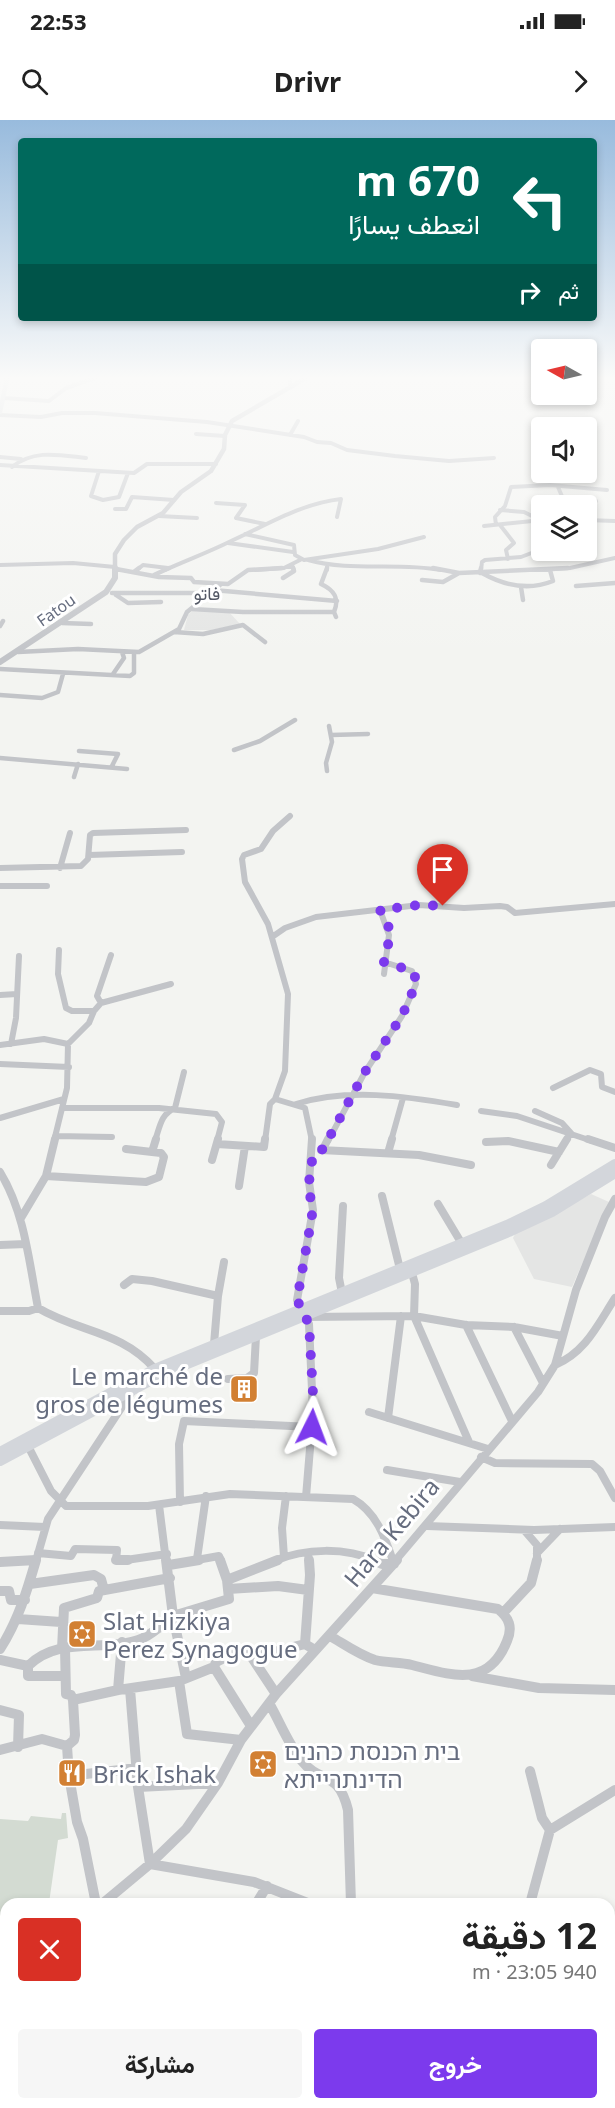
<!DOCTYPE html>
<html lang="ar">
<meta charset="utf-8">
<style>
:root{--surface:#fff;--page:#f6f6f6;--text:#222;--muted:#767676;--accent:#7c3aed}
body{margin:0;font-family:"Noto Sans",Vazirmatn,"Noto Sans Hebrew",sans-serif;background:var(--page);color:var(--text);direction:rtl;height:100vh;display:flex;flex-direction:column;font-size:22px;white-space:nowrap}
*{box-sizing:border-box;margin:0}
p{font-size:20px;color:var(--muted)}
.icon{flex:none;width:33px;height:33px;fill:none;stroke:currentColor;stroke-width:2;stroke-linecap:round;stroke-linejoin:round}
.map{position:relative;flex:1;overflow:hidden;direction:ltr}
.panel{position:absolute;left:0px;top:1778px;width:615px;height:212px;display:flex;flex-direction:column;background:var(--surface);border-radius:18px 18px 0 0;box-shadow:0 3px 9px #0003;direction:rtl}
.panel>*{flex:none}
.hud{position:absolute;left:18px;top:18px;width:579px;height:183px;border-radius:6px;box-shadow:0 3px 9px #0003;direction:rtl;background:#00695c;color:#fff;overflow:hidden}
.needle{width:39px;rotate:278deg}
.fabs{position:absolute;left:531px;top:219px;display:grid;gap:12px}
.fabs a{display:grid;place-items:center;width:66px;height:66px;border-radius:6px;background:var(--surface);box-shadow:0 3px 9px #0003;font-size:30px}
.pin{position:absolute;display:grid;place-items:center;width:51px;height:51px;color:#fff;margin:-62px -26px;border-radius:50% 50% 50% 0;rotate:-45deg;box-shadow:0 0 6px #0007}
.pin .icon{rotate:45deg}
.me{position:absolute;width:66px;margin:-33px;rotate:3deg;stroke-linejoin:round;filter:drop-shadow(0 0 4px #0008)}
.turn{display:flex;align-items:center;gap:21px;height:126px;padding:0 18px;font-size:27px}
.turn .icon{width:78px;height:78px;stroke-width:2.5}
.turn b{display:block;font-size:42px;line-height:51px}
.then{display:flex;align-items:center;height:57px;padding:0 18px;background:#0003;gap:12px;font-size:22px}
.round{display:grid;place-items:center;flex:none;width:63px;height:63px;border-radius:6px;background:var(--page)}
.head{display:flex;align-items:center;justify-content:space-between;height:102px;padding:0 18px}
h1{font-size:36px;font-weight:700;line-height:45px}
.action{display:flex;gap:12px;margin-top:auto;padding:12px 18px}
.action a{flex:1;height:69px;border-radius:6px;background:var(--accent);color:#fff;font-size:24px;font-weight:700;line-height:69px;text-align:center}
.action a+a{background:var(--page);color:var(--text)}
.status{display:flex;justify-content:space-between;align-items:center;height:42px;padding:0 30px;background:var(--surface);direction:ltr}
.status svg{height:16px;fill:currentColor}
header{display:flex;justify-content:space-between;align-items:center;height:78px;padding:0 18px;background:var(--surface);font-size:27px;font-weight:700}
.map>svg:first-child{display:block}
</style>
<div class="status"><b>22:53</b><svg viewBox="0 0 49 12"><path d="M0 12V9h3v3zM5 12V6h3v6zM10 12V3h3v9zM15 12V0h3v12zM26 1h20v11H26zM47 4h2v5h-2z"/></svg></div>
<header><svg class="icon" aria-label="forward" viewBox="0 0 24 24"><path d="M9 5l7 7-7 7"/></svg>Drivr<svg class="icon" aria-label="search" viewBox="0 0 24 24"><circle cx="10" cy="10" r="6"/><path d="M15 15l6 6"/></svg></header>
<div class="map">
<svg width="615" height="1988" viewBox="0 0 615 1988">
<rect width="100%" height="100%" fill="#f3f4f1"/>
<path fill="#e4e5e4" d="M192 491H228L240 504 211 510H184L188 495Z
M591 1074 609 1082 572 1167 534 1159 513 1118 515 1114Z
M609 1893 615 1894V1988H569L571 1983H609Z"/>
<path fill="#d3dbd2" d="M62 1693H66L68 1718 58 1720 49 1783 6 1784V1858L0 1863V1699L28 1701 31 1696 61 1699Z
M413 1983H524L528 1988H414Z"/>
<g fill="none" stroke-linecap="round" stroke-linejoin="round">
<path stroke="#c2c4c8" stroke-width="4" d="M290 258V267
M3 278 49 281 66 268 95 258
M0 295 41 297 62 293H95L207 302 304 317 317 322 331 323 347 330 395 336 449 341 494 338
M196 314 225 316
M290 315 298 301
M0 337 21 339
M0 345 134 353 147 344H216
M12 347C34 329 59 335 86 338
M99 351 91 376 103 380 119 377 128 353
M558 367 564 381H596
M216 383 245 385 236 398 265 404
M115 389H126L132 377 174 380
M500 390 524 392 540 400
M159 396 197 398
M586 400 615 401
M496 405 495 397 505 386 511 367 550 365 607 370
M500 405 514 423 506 430 508 439
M484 406 542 400
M245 414 294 425 295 435 304 440 378 429 424 417
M228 423 293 432
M308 440C351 452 397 442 441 450
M327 444V450
M0 445 73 443 115 447
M287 447H293L294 450
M116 449 119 450
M137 450 143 445 168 448
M165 450C187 440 209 432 229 422 267 405 299 384 341 379L337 397
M255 450 284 448 300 440
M481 450 482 442 485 440 521 437 534 432
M541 450 570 448 615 438"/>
<path stroke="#c2c4c8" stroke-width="4.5" d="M327 448 321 464C334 470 340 478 334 492L336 497
M433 448 459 453 568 448
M116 449 159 457 191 458 194 462 228 464 248 450 282 448
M135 451 139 448
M480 453 481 448
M482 453C505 466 528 471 553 461L550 450
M154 455 169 448
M283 458 294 451 293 448
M422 460 443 462 459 453
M576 466 615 463
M521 467 523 480
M213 470 337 481
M112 473H210
M116 475 128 483 161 482
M192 489 243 492H334
M62 503 91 504
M0 506 3 501
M174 512 203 514 243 505 265 522
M18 532 78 529 139 532 179 509 187 492 220 465
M0 549 130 556 134 553V533
M113 554 124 538 122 532
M0 575 42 578 58 572 63 554
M331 615 368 614
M234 630 260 621 295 600
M79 631 118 634 112 646
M0 638 127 649
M327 651 326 643 332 622 329 606
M74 657 78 644
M288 698 290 696"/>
<path stroke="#c2c4c8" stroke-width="6" d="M89 735 182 732
M0 748 81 746 88 739 90 715 93 713 186 710
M60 748 70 713
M0 766H47
M380 790 389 815 384 854
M272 817 285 808 316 797 419 785 464 788 500 786 507 787 515 793 615 784
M59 830 58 854 66 888 72 891H94
M0 875 17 874
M101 883 97 876 111 835
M11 924 16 898 19 836
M0 925 44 919 68 924
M0 944 69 947
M553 968 590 950 601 954 602 967 615 972
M275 979 305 988 312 1021
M296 984C347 968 405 976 457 985
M62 988H159L216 994 222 1002 217 1021
M481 991 517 996 592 1021
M535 991 562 1003 571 1013
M0 998 64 979
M55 1016 112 1017
M54 1021 67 968 68 924 89 903 94 891 101 883 171 864
M155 1021C160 1006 161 994 175 988L184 952
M265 1021 270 984 275 979 285 951 288 874 268 804 245 762 242 739 244 735 261 729 273 711 290 696
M328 1021 365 952 402 896 416 864 412 851 384 842
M391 1021 403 978
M566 1021 571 1013"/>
<path stroke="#c2c4c8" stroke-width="8" d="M588 1019 615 1028
M486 1022 508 1021 559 1032
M217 1024 264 1027 265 1019
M126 1029 152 1032
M323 1029 328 1019
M321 1030 419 1035 471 1045
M388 1033 392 1019
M212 1040 218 1019
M551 1045 567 1019
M0 1052C25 1093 29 1142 38 1188
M46 1056 146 1062 159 1057 164 1037 161 1033 152 1032 156 1019
M239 1066 245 1026
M382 1076 400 1149
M438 1084 462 1124
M21 1098 46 1056 55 1019
M0 1125 26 1124
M412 1153 415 1164 414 1196 469 1322
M124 1165 132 1159 152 1161 218 1176 214 1224
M342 1173 339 1158 343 1086
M218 1176 224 1142
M301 1190 297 1180 313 1090 309 1062 312 1019
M0 1191H29L38 1188C80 1213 120 1210 155 1249
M466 1205 512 1301
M514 1207 543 1263
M555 1245C586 1232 598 1204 615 1178
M228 1259 247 1258 254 1253 256 1216
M369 1292 488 1329
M388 1298 401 1196
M27 1324 51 1371 66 1386H148L230 1374 353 1379C376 1392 385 1417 393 1441
M481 1337 495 1343 592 1344 600 1351 615 1378
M387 1350 460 1362
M306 1377 313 1292 309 1204 305 1197 414 1196 466 1205 514 1207 563 1216
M180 1382 179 1324 184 1301 312 1307
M159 1385 166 1441
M0 1405 45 1407
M427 1406 534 1410 615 1407
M524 1410 537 1425V1441
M38 1433 71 1436 75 1429 117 1430 116 1440 119 1441 167 1434
M537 1433 560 1409
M308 1434 309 1441
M284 1437 282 1408 286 1376
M197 1439 206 1376
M16 1441 36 1440
M36 1441 48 1399 133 1270
M191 1441 219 1436 221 1441
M274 1441C305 1428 346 1427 376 1441
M395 1441 538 1272 555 1245 576 1170 605 1097 615 1079"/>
<path stroke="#c2c4c8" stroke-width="10" d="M116 1440H128
M373 1440 382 1444H394L393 1440
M0 1442 36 1440
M169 1445 199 1440
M227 1460 278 1440
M30 1464 94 1455 101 1459 104 1470
M228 1469 278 1466 308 1470
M0 1471H9L11 1480H25
M504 1492 531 1463 537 1440
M18 1499 61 1502
M330 1516C344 1524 359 1535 375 1540 387 1543 400 1542 412 1545 451 1555 488 1569 507 1521 513 1507 509 1498 498 1489L372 1468
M305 1524 310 1455 309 1440
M65 1528 66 1574 71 1575 73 1580 118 1570 179 1561 214 1547
M0 1529C18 1501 27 1471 36 1440
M62 1529 64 1488 97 1478 99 1471 170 1458
M0 1540 28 1546
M258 1544 262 1535 305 1524 315 1530
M65 1556H28V1546C61 1514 105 1534 143 1518 154 1513 164 1503 173 1496L166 1440
M472 1556 539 1568 615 1570
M186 1558 173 1496 229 1479 227 1460 220 1440
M179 1561 187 1614 241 1620
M130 1569 138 1667 150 1744 254 1762 310 1784
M118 1570 122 1522
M73 1580 75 1615 74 1620 67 1626 69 1656 77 1702 83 1719 96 1784
M269 1583C280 1602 288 1624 302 1641 321 1665 338 1649 348 1690L351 1784
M0 1590 19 1595 18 1627
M251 1606 214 1547 216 1542 240 1530H247L276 1574
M0 1630 42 1619 67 1626
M530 1651 542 1698 550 1710
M69 1656 137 1648
M138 1667 218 1663
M102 1784 150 1744 186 1709 218 1663 241 1620 276 1574 397 1440
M256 1784 267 1766
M530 1784 550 1710 615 1670
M609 1840 615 1841
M0 1873 6 1868
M0 1947 6 1945
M183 1983H191
M227 1983 232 1988
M408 1983 409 1988
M543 1983 547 1988
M123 1988 124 1983
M242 1988 267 1985"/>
<path stroke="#c2c4c8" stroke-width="4.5" d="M115 450V434L124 420 137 407 163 393 181 372 211 351 224 329 225 315 232 301 306 258"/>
<path stroke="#c2c4c8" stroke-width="6" d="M0 542 106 472 115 458V448"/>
<path stroke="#d3d6db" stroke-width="4.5" d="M0 292 7 258"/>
<path stroke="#d3d6db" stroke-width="10" d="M0 1332 155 1249 507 1105 546 1086 615 1044
M0 1341 161 1255 509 1112 552 1092 615 1053"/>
</g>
<linearGradient id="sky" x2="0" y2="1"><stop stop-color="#98bbdd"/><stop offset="0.48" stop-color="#fafaf9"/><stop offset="1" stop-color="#fafaf9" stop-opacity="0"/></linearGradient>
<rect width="615" height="537" fill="url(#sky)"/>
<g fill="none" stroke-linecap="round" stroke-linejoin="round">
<path stroke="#7c3aed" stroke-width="10" stroke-dasharray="0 18" d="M312 1307 313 1274 309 1204 297 1180 312 1096 309 1062 313 1034 323 1029 365 952 402 896 416 864V859L412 851 384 842C389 817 395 813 380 790L419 785 443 786"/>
</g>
<defs>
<g id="building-square" transform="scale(1.5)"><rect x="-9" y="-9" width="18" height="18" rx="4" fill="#d28033" stroke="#fff"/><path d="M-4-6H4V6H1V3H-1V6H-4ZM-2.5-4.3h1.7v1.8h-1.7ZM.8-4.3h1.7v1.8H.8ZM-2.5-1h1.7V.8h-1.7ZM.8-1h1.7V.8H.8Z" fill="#fff"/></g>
<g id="synagogue-square" transform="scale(1.5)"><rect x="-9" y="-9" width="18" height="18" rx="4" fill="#d28033" stroke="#fff"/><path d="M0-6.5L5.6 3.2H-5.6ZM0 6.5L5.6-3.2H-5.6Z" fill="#fff"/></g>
<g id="restaurant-square" transform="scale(1.5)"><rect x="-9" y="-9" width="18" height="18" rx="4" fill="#d28033" stroke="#fff"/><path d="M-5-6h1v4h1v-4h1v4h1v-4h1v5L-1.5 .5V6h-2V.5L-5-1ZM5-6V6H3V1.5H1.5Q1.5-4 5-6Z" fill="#fff"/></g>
</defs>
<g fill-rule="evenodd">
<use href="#building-square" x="244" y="1269"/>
<use href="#synagogue-square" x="82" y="1514"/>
<use href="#synagogue-square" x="263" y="1644"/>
<use href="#restaurant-square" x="72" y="1653"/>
</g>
<g text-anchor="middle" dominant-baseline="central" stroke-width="6" stroke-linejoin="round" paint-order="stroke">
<g font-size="16" fill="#666d7f" stroke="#fff">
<text transform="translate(56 490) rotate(-35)">Fatou</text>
</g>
<g font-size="18" fill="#535865" stroke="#fff">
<text x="207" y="473">فاتو</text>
</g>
<g font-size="24" fill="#666d7f" stroke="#fff" text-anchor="start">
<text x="223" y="1255" text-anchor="end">Le marché de<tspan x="223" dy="28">gros de légumes</tspan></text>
<text x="103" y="1500">Slat Hizkiya<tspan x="103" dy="28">Perez Synagogue</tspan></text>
<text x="284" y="1630">בית הכנסת כהנים<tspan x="284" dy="28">הדינתרייתא</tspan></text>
<text x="93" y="1653">Brick Ishak</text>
</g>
<g font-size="24" fill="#666d7f" stroke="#fff">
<text transform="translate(391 1412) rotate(-50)">Hara Kebira</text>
</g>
</g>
</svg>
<div class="fabs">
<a><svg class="needle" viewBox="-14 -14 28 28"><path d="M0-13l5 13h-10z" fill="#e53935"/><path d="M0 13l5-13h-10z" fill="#767676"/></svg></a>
<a><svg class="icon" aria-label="sound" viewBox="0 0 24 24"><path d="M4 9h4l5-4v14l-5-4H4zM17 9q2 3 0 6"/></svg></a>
<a><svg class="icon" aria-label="layers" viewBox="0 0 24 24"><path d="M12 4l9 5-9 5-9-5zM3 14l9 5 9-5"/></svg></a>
</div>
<div class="pin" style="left:443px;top:786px;background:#d93025"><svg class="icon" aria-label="arrive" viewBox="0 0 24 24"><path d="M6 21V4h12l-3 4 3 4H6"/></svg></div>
<svg class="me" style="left:312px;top:1307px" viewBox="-20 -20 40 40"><path d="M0-17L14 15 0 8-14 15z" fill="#7c3aed" stroke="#fff" stroke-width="4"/></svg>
<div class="hud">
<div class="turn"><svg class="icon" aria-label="left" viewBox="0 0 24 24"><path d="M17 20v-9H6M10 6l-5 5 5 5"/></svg><div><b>670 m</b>انعطف يسارًا</div></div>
<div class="then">ثم<svg class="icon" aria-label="right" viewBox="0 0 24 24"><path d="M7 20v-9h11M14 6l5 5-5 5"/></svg></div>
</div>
<section class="panel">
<div class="head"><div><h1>12 دقيقة</h1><p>940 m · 23:05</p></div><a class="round" style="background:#d93025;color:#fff"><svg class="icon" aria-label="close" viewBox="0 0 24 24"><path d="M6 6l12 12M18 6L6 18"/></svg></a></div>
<div class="action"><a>خروج</a><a>مشاركة</a></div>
</section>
</div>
